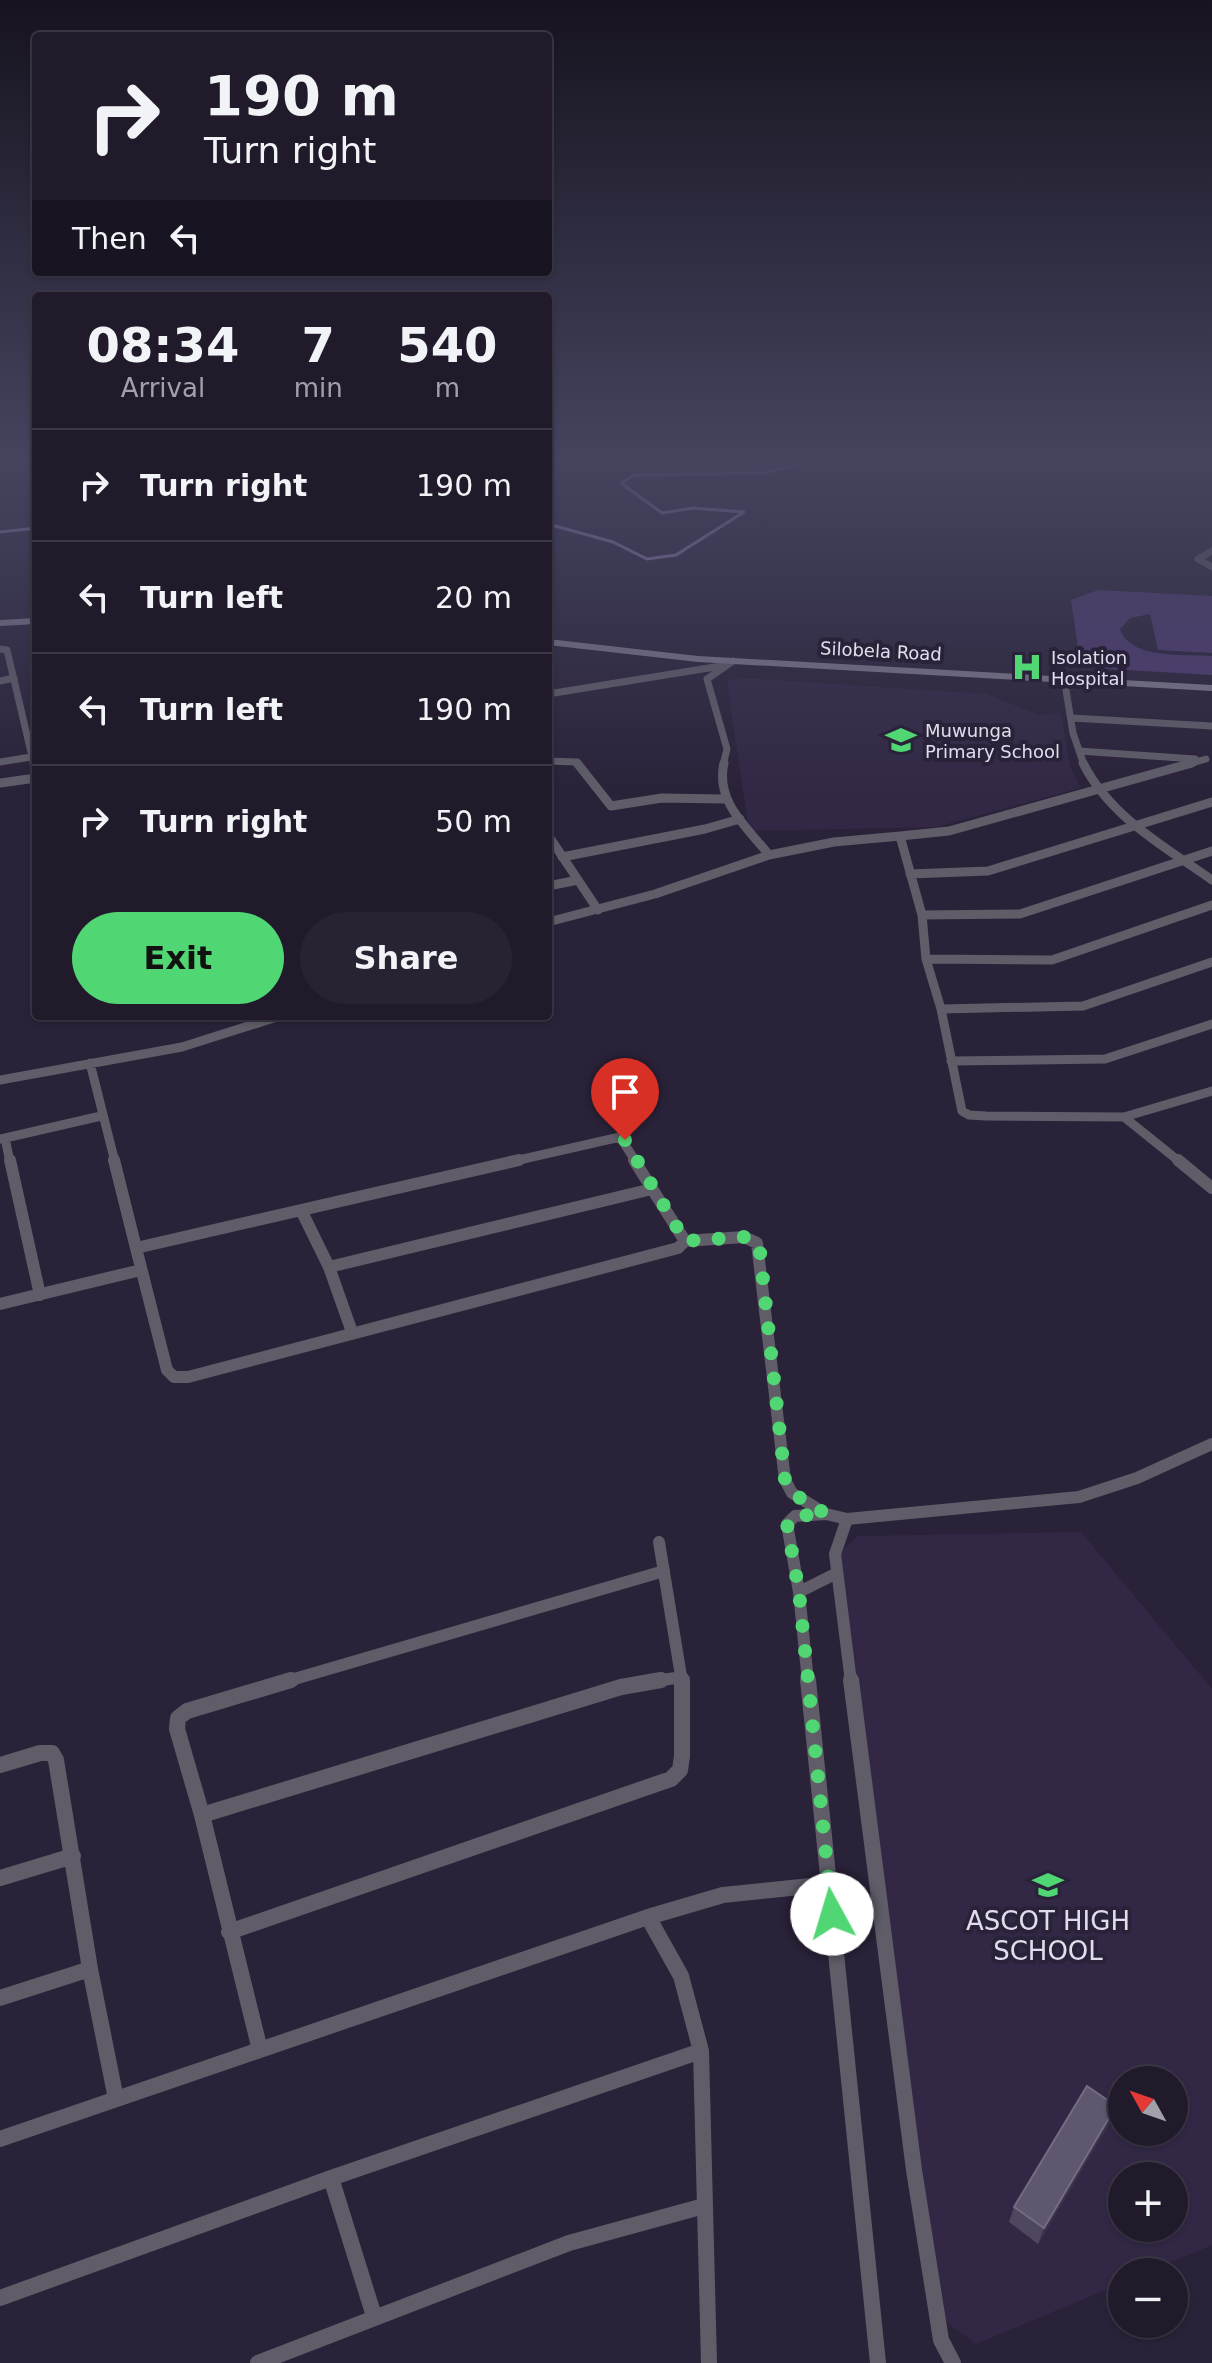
<!DOCTYPE html>
<meta charset="utf-8">
<style>
:root{--surface:#201a2b;--page:#282333;--text:#f1f3f6;--muted:#a2a1a9;--line:#3d3847;--accent:#51d674}
body{margin:0;font-family:"DejaVu Sans",sans-serif;background:var(--page);color:var(--text);height:100vh;display:flex;flex-direction:column;font-size:30px;white-space:nowrap}
*{box-sizing:border-box;margin:0}
p{font-size:26px;color:var(--muted)}
.icon{flex:none;width:44px;height:44px;fill:none;stroke:currentColor;stroke-width:2;stroke-linecap:round;stroke-linejoin:round}
.map{position:relative;flex:1;overflow:hidden}
.details{position:absolute;left:32px;top:292px;width:520px;height:728px;display:flex;flex-direction:column;background:var(--surface);border-radius:8px;box-shadow:0 2px 6px #0004,0 0 0 2px var(--line)}
.details>*{flex:none}
.hud{position:absolute;left:32px;top:32px;width:520px;height:244px;border-radius:8px;box-shadow:0 2px 6px #0004,0 0 0 2px var(--line);background:#201a2b;color:var(--text);overflow:hidden}
.needle{width:52px;rotate:310deg}
.fabs{position:absolute;left:1108px;top:2066px;display:grid;gap:16px}
.fabs a{display:grid;place-items:center;width:80px;height:80px;border-radius:50%;background:var(--surface);box-shadow:0 2px 6px #0004,0 0 0 2px var(--line);font-size:40px}
.pin{position:absolute;display:grid;place-items:center;width:68px;height:68px;color:#fff;margin:-82px -34px;border-radius:50% 50% 50% 0;rotate:-45deg;box-shadow:0 0 8px #0007}
.pin .icon{rotate:45deg}
.me{position:absolute;width:88px;margin:-44px;rotate:354deg;stroke-linejoin:round;filter:drop-shadow(0 0 6px #0008)}
.turn{display:flex;align-items:center;gap:28px;height:168px;padding:0 40px;font-size:36px}
.turn .icon{width:104px;height:104px;stroke-width:2.5}
.turn b{display:block;font-size:56px;line-height:68px}
.then{display:flex;align-items:center;height:76px;padding:0 40px;background:#0003;gap:16px;font-size:30px}
.eta{display:flex;justify-content:space-evenly;align-items:center;height:136px;text-align:center}
.eta b{font-size:48px;font-weight:800;line-height:56px}
.button{display:flex;gap:16px;margin-top:auto;padding:16px 40px}
.button a{flex:1;height:92px;border-radius:48px;background:var(--accent);color:#111;font-size:32px;font-weight:800;line-height:92px;text-align:center}
.button a+a{background:var(--page);color:var(--text)}
ul{padding:0;list-style:none}
li{display:flex;align-items:center;gap:24px;height:112px;padding:0 40px;border-top:2px solid var(--line)}
li div{flex:1}
li b{display:block;font-size:30px}
li em{font-style:normal}
.map>svg:first-child{display:block}
</style>
<div class="map">
<svg width="1212" height="2363" viewBox="0 0 1212 2363">
<rect width="100%" height="100%" fill="#2a2239"/>
<path fill="#322845" fill-rule="evenodd" d="M741 678 986 694 1039 715 1061 713 1070 766 1081 788 936 827 749 831 727 682Z
M1081 1532 1212 1689V2245L1147 2272H1122V2283L976 2344 941 2318 839 1553 858 1536ZM1122 2080H1174V2132H1122ZM1122 2176H1174V2228H1122Z"/>
<path fill="#4e3a71" d="M1098 590 1212 596V653L1158 650 1150 614 1130 618 1120 629C1130 660 1186 654 1212 656V675L1092 668 1080 661 1071 600Z"/>
<g fill="none" stroke-linecap="round" stroke-linejoin="round">
<path stroke="#9d8ac1" stroke-width="3" d="M548 524 613 542 647 559 676 555 744 512 693 508 662 513 621 483 635 475 765 473 809 461
M0 532 36 528"/>
<path stroke="#605d69" stroke-width="7" d="M1212 551 1198 559 1212 567
M0 649 7 650 34 765
M1064 678 1073 733 1084 765
M0 681 14 678
M548 694 721 666
M1072 718 1212 726
M1079 751 1195 759
M548 761 576 762 578 765
M0 762 31 757
M723 765 727 749 707 679 733 661
M1185 765 1206 759"/>
<path stroke="#605d69" stroke-width="9" d="M34 763 36 773
M577 763 611 806 662 798 724 799
M724 763C715 802 747 827 769 855
M1083 763C1110 817 1164 846 1212 880
M1192 763 949 831 900 836 922 915 926 959 941 1009 962 1111 969 1115 986 1116 1124 1117 1212 1091
M0 783 36 778
M548 835 598 910
M562 857 705 829 740 819
M910 874 988 871 1212 802
M548 886 578 880
M922 915 1020 914 1212 851
M548 922 655 894 769 855 834 842 900 836
M926 959 1052 960 1212 905
M941 1009 1083 1006 1212 962
M951 1061 1105 1059 1212 1024
M90 1063 115 1162
M0 1080 182 1047 280 1016
M1124 1117 1180 1162
M5 1138 10 1162
M1 1139 101 1116
M510 1162 620 1137 636 1162"/>
<path stroke="#605d69" stroke-width="12" d="M10 1160 40 1295
M114 1160 136 1248
M1178 1160 1212 1188
M301 1210 329 1267 352 1332
M685 1241 744 1237 757 1243 785 1480 792 1493 826 1514
M136 1248 167 1370 174 1377H188L678 1248 685 1241 634 1160
M136 1248 519 1160
M329 1267 652 1189
M0 1304 141 1270
M659 1542 682 1682
M799 1592 837 1573
M284 1682 664 1571
M649 1682 682 1677
M808 1682 799 1592 787 1524 795 1516 826 1514 847 1519
M851 1682 835 1554 847 1519 1079 1497 1137 1478 1212 1444"/>
<path stroke="#605d69" stroke-width="16" d="M808 1680 878 2363
M851 1680 914 2170 941 2340 953 2363
M0 1765 40 1753H52L56 1760 90 1969 116 2099
M202 1815 621 1687 661 1680
M0 1878 73 1856
M648 1917 681 1976 701 2051 709 2363
M229 1932 671 1779 680 1770 682 1756V1680
M0 1998 90 1969
M260 2050 202 1815 177 1729 178 1718 187 1711 291 1680
M0 2139 648 1917 723 1895 829 1884
M331 2178 374 2316
M0 2298 331 2178 701 2051
M258 2363 569 2243 704 2206"/>
<path fill="#807b8e" fill-rule="evenodd" d="M36 618V624L0 626V620Z
M548 639 698 656 1212 685V691L698 662 548 645Z"/>
</g>
<path fill="#4f4760" d="M1110 2122 1038 2244 1009 2222 1014 2207Z"/>
<path fill="#3a324a" d="M1116 2106 1110 2122 1038 2244 1044 2228Z"/>
<path fill="#5f576f" stroke="#736c82" stroke-width="2" d="M1087 2086 1116 2106 1044 2228 1014 2207Z"/>
<linearGradient id="sky" x2="0" y2="1"><stop stop-color="#17131f"/><stop offset="0.58" stop-color="#44445f"/><stop offset="1" stop-color="#44445f" stop-opacity="0"/></linearGradient>
<rect width="1212" height="792" fill="url(#sky)"/>
<g fill="none" stroke-linecap="round" stroke-linejoin="round">
<path stroke="#51d674" stroke-width="14" stroke-dasharray="0 25.2" d="M625 1140 685 1241 744 1237 757 1243 760 1252 785 1480 792 1493 826 1514 795 1516 787 1524 799 1592 832 1914"/>
</g>
<defs>
<g id="hospital-bare" transform="scale(2.4)"><path d="M-5-5h3v3.5h4V-5h3V5h-3V1.5h-4V5h-3Z" fill="#51d674" stroke="#2a2239" stroke-width="2.5" paint-order="stroke"/></g>
<g id="school-bare" transform="scale(2.4)"><path d="M0-5L7-2L0 1L-7-2ZM-4 1L0 2.5L4 1V4Q0 6-4 4Z" fill="#51d674" stroke="#2a2239" stroke-width="2.5" paint-order="stroke"/></g>
</defs>
<g fill-rule="evenodd">
<use href="#hospital-bare" x="1027" y="667"/>
<use href="#school-bare" x="901" y="740"/>
<use href="#school-bare" x="1048" y="1885"/>
</g>
<g text-anchor="middle" dominant-baseline="central" stroke-width="8" stroke-linejoin="round" paint-order="stroke">
<g font-size="18" fill="#e1ddec" stroke="#2a2239">
<text transform="translate(881 651) rotate(3)">Silobela Road</text>
</g>
<g font-size="18" fill="#e1ddec" stroke="#2a2239" text-anchor="start">
<text x="1051" y="657">Isolation<tspan x="1051" dy="21">Hospital</tspan></text>
<text x="925" y="730">Muwunga<tspan x="925" dy="21">Primary School</tspan></text>
</g>
<g font-size="26" fill="#e1ddec" stroke="#2a2239">
<text x="1048" y="1921">ASCOT HIGH<tspan x="1048" dy="30">SCHOOL</tspan></text>
</g>
</g>
</svg>
<div class="fabs">
<a><svg class="needle" viewBox="-14 -14 28 28"><path d="M0-13l5 13h-10z" fill="#e53935"/><path d="M0 13l5-13h-10z" fill="#a2a1a9"/></svg></a>
<a>+</a>
<a>−</a>
</div>
<div class="pin" style="left:625px;top:1140px;background:#d93025"><svg class="icon" aria-label="arrive" viewBox="0 0 24 24"><path d="M6 21V4h12l-3 4 3 4H6"/></svg></div>
<svg class="me" style="left:832px;top:1914px" viewBox="-20 -20 40 40"><circle r="19" fill="#fff"/><path d="M0-13L10 11 0 6-10 11z" fill="#51d674"/></svg>
<div class="hud">
<div class="turn"><svg class="icon" aria-label="right" viewBox="0 0 24 24"><path d="M7 20v-9h11M14 6l5 5-5 5"/></svg><div><b>190 m</b>Turn right</div></div>
<div class="then">Then<svg class="icon" aria-label="left" viewBox="0 0 24 24"><path d="M17 20v-9H6M10 6l-5 5 5 5"/></svg></div>
</div>
<section class="details">
<div class="eta">
<div><b>08:34</b><p>Arrival</p></div>
<div><b>7</b><p>min</p></div>
<div><b>540</b><p>m</p></div>
</div>
<ul>
<li><svg class="icon" aria-label="right" viewBox="0 0 24 24"><path d="M7 20v-9h11M14 6l5 5-5 5"/></svg><div><b>Turn right</b></div><em>190 m</em></li>
<li><svg class="icon" aria-label="left" viewBox="0 0 24 24"><path d="M17 20v-9H6M10 6l-5 5 5 5"/></svg><div><b>Turn left</b></div><em>20 m</em></li>
<li><svg class="icon" aria-label="left" viewBox="0 0 24 24"><path d="M17 20v-9H6M10 6l-5 5 5 5"/></svg><div><b>Turn left</b></div><em>190 m</em></li>
<li><svg class="icon" aria-label="right" viewBox="0 0 24 24"><path d="M7 20v-9h11M14 6l5 5-5 5"/></svg><div><b>Turn right</b></div><em>50 m</em></li>
</ul>
<div class="button"><a>Exit</a><a>Share</a></div>
</section>
</div>
